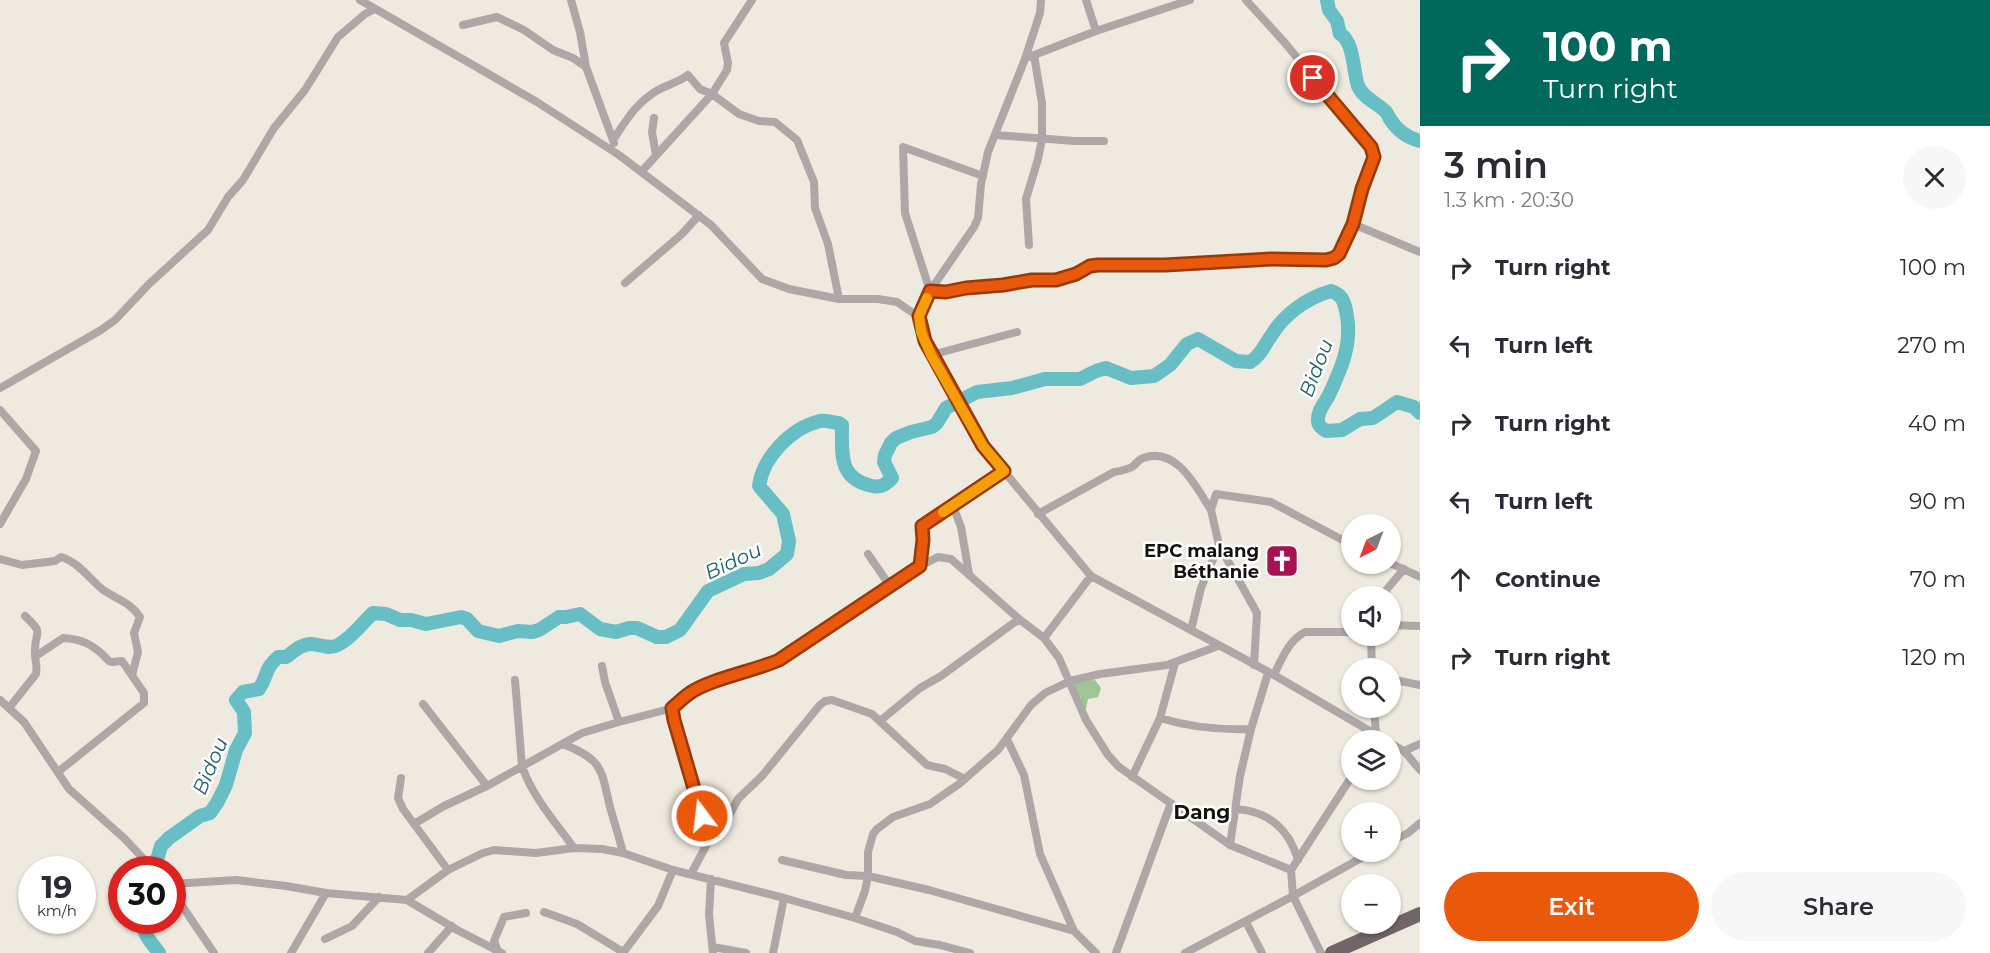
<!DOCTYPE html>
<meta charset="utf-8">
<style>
:root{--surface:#fff;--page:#f7f7f7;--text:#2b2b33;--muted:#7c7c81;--accent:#ea580c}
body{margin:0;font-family:Montserrat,sans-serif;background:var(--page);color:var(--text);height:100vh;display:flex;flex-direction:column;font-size:22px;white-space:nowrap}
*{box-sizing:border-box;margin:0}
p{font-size:20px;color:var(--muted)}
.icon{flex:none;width:33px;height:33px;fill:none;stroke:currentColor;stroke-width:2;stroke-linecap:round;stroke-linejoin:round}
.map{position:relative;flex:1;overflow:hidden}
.panel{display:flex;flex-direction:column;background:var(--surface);width:570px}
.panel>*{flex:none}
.hud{background:#00695c;color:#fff;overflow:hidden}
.needle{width:39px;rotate:222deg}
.fabs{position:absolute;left:1341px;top:514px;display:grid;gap:12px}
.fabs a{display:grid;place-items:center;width:60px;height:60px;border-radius:50%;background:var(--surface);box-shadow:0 2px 4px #0004;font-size:30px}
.speed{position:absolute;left:18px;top:856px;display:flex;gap:12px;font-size:30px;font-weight:700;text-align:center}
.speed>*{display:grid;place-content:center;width:78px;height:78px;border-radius:50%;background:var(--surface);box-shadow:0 2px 4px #0004;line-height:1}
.speed small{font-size:15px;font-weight:400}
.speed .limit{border:9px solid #d22;background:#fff;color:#111}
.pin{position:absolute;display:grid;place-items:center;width:51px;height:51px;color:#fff;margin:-26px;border:3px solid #fff;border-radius:50%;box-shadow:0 2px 6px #0007}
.me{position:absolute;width:66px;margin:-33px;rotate:345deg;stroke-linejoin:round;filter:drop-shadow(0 0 4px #0008)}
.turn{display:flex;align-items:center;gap:21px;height:126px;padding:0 24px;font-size:27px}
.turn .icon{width:78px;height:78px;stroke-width:2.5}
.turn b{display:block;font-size:42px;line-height:51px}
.round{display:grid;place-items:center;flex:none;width:63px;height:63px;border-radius:32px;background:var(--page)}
.headline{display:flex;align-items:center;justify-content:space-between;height:102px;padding:0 24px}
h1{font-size:36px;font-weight:600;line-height:45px}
.action{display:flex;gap:12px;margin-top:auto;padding:12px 24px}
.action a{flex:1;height:69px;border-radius:36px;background:var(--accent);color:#fff;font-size:24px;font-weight:600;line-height:69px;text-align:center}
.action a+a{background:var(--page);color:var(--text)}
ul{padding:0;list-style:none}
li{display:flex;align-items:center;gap:18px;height:78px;padding:0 24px}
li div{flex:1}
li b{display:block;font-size:22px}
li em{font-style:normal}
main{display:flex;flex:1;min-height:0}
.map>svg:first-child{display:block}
</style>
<main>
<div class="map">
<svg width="1420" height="953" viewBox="0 0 1420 953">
<rect width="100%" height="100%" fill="#efeadf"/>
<path fill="#9ec692" d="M1095 680 1101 688 1098 697 1088 699 1086 709 1081 708 1080 700 1081 697 1075 690 1073 684 1079 681Z"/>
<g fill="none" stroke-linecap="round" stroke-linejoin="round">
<path stroke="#67bec4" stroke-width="14" d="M1327 0 1329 10 1337 21 1340 34C1354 41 1353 71 1358 86 1363 98 1377 103 1385 111 1388 113 1388 117 1390 119 1397 130 1408 138 1420 141
M148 870 157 860 161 846 169 838 200 816 210 813 217 803 226 785 236 750 245 733 244 712 236 700 243 692 259 689C269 674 263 671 278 657H286C293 652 301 644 311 644 320 644 329 650 338 645 354 636 361 624 373 613L386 614 400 620H411L426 624 461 617 467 619 478 631 499 636 518 631 532 632 539 630 559 617H566L580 614 600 629 616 632 629 628H637L657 637H666L680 630 708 591 744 574 759 573 769 569 787 554 789 541 783 514 759 486C763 457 791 428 820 421 826 420 833 423 839 423L842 425C842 453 838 479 872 486 880 488 887 484 892 478L884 462 885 455 891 443 896 438 911 432 932 427 937 423 946 408 977 392 1012 388 1045 379H1080L1096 371 1106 368 1131 378 1154 376 1170 365 1187 344 1198 339 1236 361 1250 362C1261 356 1264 345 1271 336 1284 314 1307 298 1331 291 1344 295 1345 305 1347 316 1352 345 1341 369 1329 395 1325 403 1317 411 1318 421 1318 426 1322 428 1326 431L1342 430 1360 419 1373 418 1397 402 1414 407 1420 413
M143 921C143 936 151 941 159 953"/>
<path stroke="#aea7a8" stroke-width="8" d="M360 0 537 102 619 155 711 225 762 279 789 289 839 299H878L897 302 919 317 921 332 931 355 983 446 1091 576 1274 675 1387 741
M571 0 580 32 586 67 614 143
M1086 0 1096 31
M463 25 497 17 524 30 553 50 573 58 586 67
M1029 57 1096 31 1190 0
M654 118 652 132 656 155
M995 135 1074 141H1104
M613 140C627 119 636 103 658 90 669 84 677 83 688 75L700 89 712 94 739 114 759 121 775 122 797 140 814 182 815 208 828 244 839 299
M642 171 712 94 727 70 728 63 724 43 752 0
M983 176 903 147 905 213 930 291 946 292 966 288 1003 285 1032 280H1056L1075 274 1090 266 1098 265C1174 265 1250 258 1326 260 1330 259 1335 258 1339 255 1346 246 1374 161 1373 151L1285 43 1246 0
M1353 224 1420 252
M1029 245 1026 199 1038 159 1042 139V103L1034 55
M625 283 682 234 699 215
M919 317 930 291 974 227 978 218 981 184 988 152 1025 59 1040 13 1041 0
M931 355 1017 332
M0 388 101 330 115 320 149 284 208 230 228 197 243 180 274 128 305 90 338 37 365 14 375 9
M0 410 36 451 26 479 0 524
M953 506 961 527 969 574
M1038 514 1114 472C1120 471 1126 470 1132 467 1136 464 1138 460 1143 458 1177 446 1196 487 1211 510
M868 554 890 586
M0 559 22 565 55 561 61 557C78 562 89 578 102 589 117 600 129 601 140 617L134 633 138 652 132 675
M1390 563 1420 577
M920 566 923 540 922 526 1004 471
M1385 597 1387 589 1404 569
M1390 625 1420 626
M1191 630 1201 588 1219 545
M1371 636 1372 669
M1044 638 1091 576
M36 656 63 638C84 639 95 646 109 661L112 662 122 661 144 693V703L58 772
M1254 665 1257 613 1219 545 1211 510 1216 494 1271 502 1352 545
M602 666 605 682 619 722
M1274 675C1281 660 1289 640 1305 632H1352
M1390 679 1420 685
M515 680 522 766C532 796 555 822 574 848
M0 700 24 722 69 789 125 839 154 870
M423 704 487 786 582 733 619 722 673 708
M9 708 36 674C38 665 34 659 35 650 35 629 45 635 25 616
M1160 718C1189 727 1221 730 1251 729
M880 721 920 688 941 676 1019 619 1044 638 1059 658 1086 720 1108 755 1119 767 1230 845 1291 870
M1007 739 1024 775 1040 854 1074 931 1096 953
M1372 741 1376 734 1374 708
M1390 743 1404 751 1420 770
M563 744C600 759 601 766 609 803 613 819 619 836 623 853
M1404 751 1420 744
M1132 777 1160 718 1175 663
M401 778 398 798 403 809 448 870
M1236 809C1268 811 1289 829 1298 860
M414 824 444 806 487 786
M1390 842 1408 833 1420 823
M707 844 702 816 674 720 673 708C681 701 689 693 699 688 724 676 753 671 779 660L920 566 938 557 951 559 1019 619
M1230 845 1240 776 1251 729 1268 673
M782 860 846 875 868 876 929 890 1074 931
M691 874 707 844 727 819 738 799 762 776 819 706 825 701 832 700 872 714 927 765 945 769 965 779
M711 879 709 915 713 953
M172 884 236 880 286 886 326 893 407 900 459 931 502 953
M172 891 214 953
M407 900 448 870 483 853 494 850 536 853 574 848 602 849 623 853 673 870 784 898 855 918 897 932 915 941 940 945 970 953
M544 912 577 924 623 952
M855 918 865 891 868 876V852L873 834 877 829 893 817 930 804 959 784 998 750 1031 705 1045 693 1070 681 1100 674 1167 665 1218 646
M1246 922 1262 953
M325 939 352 926 379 897
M713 947 746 953
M497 949 494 941 504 917 526 913
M291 953 326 893
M428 953 452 926
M623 953 658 906 673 870
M773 953 784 898
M1116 953 1171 803
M1185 953 1293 896 1372 852
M1321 953 1293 896 1291 870 1352 776"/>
<path stroke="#716567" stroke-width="14" d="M1332 953 1420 914"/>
</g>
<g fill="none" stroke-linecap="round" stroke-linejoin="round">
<g stroke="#983908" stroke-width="15">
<path id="route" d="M702 816 674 720 672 708C678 703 684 697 690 693 710 679 754 671 779 660L920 566 923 540 922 526 1004 471 983 446 925 341 919 316 930 291 946 292 966 288 1003 285 1032 280H1056L1076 274 1090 266 1098 265H1165L1271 259 1326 260 1334 258 1339 254 1353 224 1362 189 1374 157 1371 147 1313 78"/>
</g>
<use href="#route" stroke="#ea580c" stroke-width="10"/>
<path stroke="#f59e0b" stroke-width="10" d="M927 298 919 316 921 332 931 355 983 446 1004 471 943 512"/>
</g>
<defs>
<g id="church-square" transform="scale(1.725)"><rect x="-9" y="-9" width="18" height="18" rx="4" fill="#a51353" stroke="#fff"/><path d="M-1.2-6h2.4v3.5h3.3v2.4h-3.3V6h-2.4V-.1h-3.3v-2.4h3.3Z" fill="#fff"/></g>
</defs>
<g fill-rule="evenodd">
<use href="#church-square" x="1282" y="561"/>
</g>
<g text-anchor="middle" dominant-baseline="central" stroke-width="5" stroke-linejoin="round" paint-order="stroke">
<g font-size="18" font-weight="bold" fill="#13120e" stroke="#fff" text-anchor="end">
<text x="1259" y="551">EPC malang<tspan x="1259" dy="21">Béthanie</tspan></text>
</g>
<g font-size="20" font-style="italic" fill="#186165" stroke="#fff">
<text transform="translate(1316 368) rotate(-69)">Bidou</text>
<text transform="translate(733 561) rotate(-25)">Bidou</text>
<text transform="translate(210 766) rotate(-67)">Bidou</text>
</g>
<g font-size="20" font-weight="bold" fill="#13120e" stroke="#fff">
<text x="1202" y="812">Dang</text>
</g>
</g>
</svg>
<div class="fabs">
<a><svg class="needle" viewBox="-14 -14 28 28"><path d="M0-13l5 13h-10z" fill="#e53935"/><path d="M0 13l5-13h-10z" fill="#7c7c81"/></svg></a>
<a><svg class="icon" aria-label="sound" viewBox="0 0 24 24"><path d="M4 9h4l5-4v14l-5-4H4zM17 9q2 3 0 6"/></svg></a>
<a><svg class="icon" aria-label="search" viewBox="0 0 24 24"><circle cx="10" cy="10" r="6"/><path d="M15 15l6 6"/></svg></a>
<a><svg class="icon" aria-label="layers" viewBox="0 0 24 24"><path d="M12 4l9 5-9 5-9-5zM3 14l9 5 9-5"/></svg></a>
<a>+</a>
<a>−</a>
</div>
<div class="speed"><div>19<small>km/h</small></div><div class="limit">30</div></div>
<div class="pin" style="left:1313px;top:78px;background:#d93025"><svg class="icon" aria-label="arrive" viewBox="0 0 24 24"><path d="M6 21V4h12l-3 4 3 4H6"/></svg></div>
<svg class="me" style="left:702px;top:816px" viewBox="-20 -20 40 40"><circle r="17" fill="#ea580c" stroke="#fff" stroke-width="3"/><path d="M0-11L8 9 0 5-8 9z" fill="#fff"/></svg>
</div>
<section class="panel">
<div class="hud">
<div class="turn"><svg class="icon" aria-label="right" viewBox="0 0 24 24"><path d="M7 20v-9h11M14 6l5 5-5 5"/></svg><div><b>100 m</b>Turn right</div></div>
</div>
<div class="headline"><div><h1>3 min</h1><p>1.3 km · 20:30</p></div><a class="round"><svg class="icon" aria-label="close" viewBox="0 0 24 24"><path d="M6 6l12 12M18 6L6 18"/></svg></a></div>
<ul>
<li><svg class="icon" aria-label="right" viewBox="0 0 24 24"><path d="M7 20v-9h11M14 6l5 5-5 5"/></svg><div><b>Turn right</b></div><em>100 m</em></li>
<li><svg class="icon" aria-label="left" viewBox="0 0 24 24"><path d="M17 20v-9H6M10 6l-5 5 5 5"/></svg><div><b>Turn left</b></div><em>270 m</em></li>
<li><svg class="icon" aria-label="right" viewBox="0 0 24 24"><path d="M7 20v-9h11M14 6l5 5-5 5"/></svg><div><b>Turn right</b></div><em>40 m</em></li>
<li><svg class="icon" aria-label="left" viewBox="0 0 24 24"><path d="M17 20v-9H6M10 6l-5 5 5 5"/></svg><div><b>Turn left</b></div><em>90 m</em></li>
<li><svg class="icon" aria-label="ahead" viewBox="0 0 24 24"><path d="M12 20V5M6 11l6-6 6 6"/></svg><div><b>Continue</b></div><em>70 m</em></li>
<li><svg class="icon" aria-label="right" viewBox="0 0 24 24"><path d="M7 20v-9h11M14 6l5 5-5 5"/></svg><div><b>Turn right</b></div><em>120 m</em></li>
</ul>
<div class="action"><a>Exit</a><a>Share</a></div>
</section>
</main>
